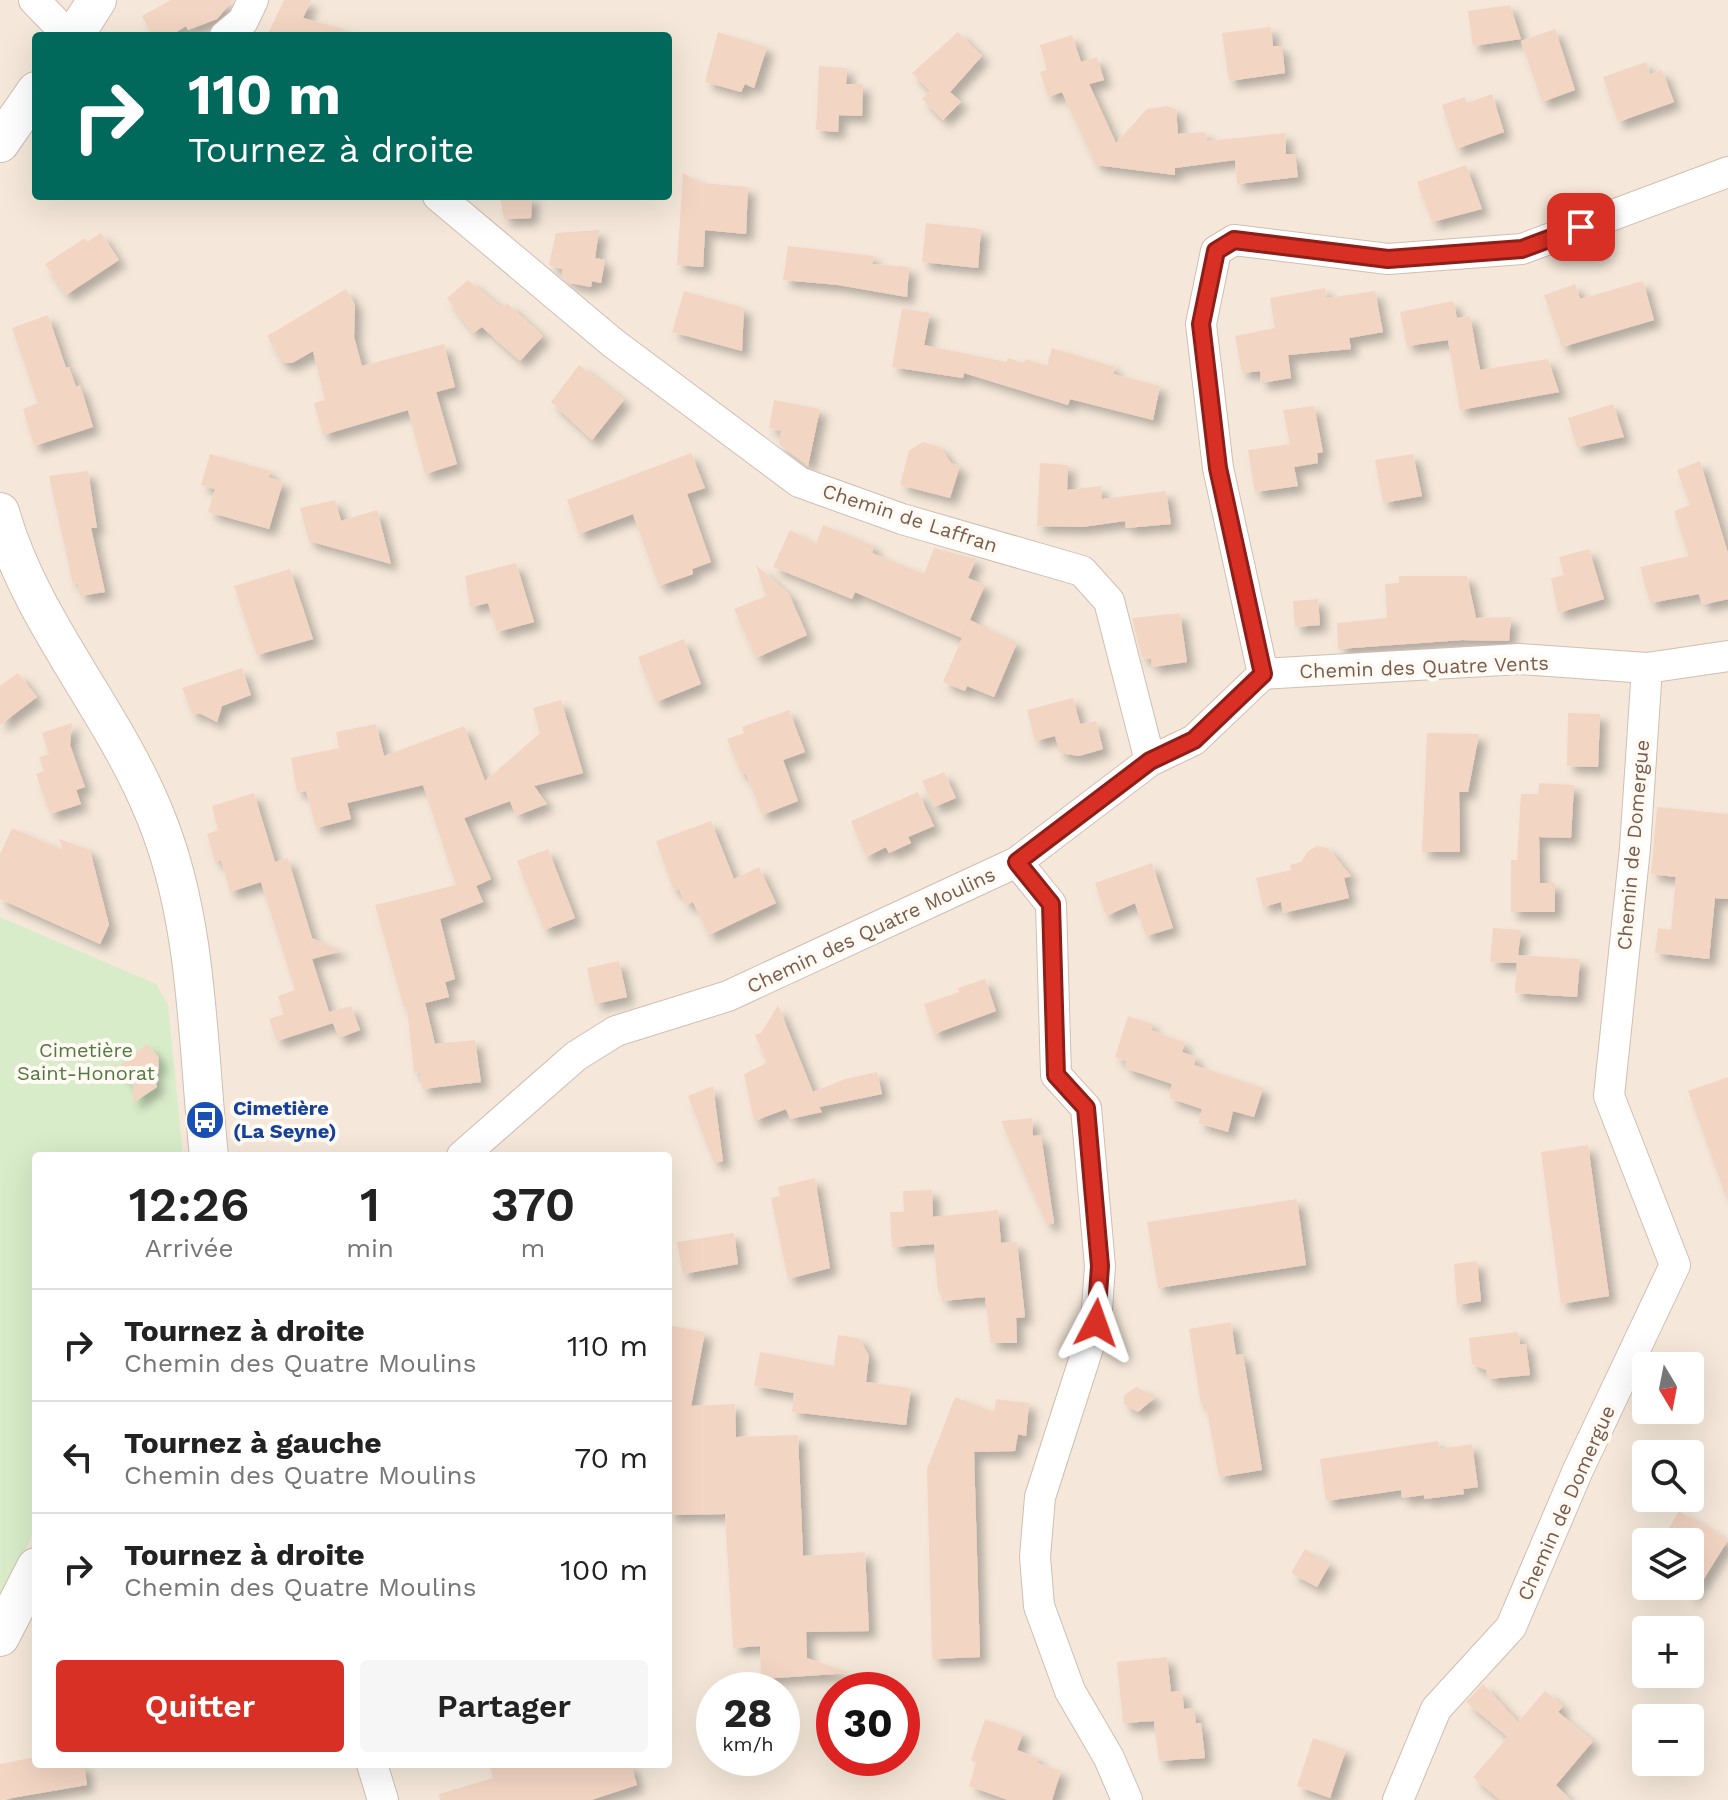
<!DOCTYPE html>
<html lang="fr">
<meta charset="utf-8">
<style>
:root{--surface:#fff;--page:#f6f6f6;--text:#222;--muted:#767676;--line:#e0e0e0;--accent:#d93025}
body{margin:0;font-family:"Work Sans",sans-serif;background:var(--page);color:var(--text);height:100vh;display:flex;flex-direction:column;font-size:30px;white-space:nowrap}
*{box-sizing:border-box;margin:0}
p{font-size:26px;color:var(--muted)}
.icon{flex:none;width:44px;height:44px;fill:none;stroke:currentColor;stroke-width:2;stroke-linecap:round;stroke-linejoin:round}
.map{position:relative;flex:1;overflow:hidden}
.side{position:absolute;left:32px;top:1152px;width:640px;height:616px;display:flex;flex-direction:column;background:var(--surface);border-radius:8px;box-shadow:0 8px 32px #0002}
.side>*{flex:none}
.top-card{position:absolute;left:32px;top:32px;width:640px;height:168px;border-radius:8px;box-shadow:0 8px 32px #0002;background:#00695c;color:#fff;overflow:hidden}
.needle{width:52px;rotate:170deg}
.tools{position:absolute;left:1632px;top:1352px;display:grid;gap:16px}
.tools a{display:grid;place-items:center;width:72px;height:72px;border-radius:8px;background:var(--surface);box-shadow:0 8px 32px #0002;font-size:40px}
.speed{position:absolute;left:696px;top:1672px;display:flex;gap:16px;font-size:40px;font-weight:700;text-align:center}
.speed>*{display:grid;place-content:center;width:104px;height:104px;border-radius:50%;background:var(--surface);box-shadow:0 8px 32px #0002;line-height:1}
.speed small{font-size:20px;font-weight:400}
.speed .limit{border:12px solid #d22;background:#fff;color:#111}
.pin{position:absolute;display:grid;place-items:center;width:68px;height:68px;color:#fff;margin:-34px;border-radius:16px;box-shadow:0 4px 12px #0006}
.me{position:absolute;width:88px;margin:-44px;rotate:4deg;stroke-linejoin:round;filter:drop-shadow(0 0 6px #0008)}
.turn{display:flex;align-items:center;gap:28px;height:168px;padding:0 24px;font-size:36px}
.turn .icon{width:104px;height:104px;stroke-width:2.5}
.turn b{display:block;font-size:56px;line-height:68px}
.eta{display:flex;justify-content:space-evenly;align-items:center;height:136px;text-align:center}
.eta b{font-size:48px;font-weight:600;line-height:56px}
.cta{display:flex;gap:16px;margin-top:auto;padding:16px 24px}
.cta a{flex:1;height:92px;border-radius:8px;background:var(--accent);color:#fff;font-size:32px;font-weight:600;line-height:92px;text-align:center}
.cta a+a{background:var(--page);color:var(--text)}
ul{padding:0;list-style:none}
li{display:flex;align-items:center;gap:24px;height:112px;padding:0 24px;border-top:2px solid var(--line)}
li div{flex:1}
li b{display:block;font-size:30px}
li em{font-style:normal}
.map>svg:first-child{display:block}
</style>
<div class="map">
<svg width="1728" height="1800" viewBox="0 0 1728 1800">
<defs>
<filter id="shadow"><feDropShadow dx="7" dy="7" stdDeviation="4" flood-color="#0004"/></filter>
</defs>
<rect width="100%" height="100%" fill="#fdf6ec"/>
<path fill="#f5e8da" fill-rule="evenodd" d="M0 0H1728V1800H0ZM36 36H668V196H36ZM36 1156H668V1764H36ZM1646 1366H1690V1410H1646ZM1646 1454H1690V1498H1646ZM1646 1542H1690V1586H1646ZM1646 1630H1690V1674H1646ZM714 1690H782V1758H714ZM834 1690H902V1758H834ZM1646 1718H1690V1762H1646Z"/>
<path fill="#d8ecc9" d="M0 917 156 984 168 1005 183 1156H36V1527L0 1604Z"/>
<path fill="#f3d5c3" filter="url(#shadow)" d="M171 0H233L217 19 188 30 186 26 170 36H153L142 16Z
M284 0H311L303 18 343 29 342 36H267Z
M1510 5 1521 39 1473 46 1468 11Z
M1271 27 1273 46H1282L1285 73 1229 81 1222 33Z
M1555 29 1575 90 1542 102 1521 41Z
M718 32 767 47 754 88 745 84 741 92 705 82Z
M958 32 982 56 950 92 961 102 943 120 922 99 930 91 912 73Z
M1072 35 1081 62 1097 57 1104 80 1089 84 1116 143 1147 109 1167 106 1176 109 1178 134 1205 132 1207 141 1285 133 1286 154H1295L1298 177 1237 184 1235 160 1175 168V175L1096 165 1062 92 1048 97 1040 72 1047 70 1040 45Z
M1646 62 1650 74 1662 70 1674 102 1618 122 1603 77Z
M819 66 847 68 846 84H863L862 116 839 115 838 132 816 130Z
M1492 94 1504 132 1456 149 1442 105 1465 97 1467 103Z
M1466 165 1482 209 1432 222 1417 182Z
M683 173 701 183 748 187 746 234 705 230 703 267 677 265Z
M500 196H532L531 218 504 219Z
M926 223 981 229 978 268 922 262Z
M599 230 595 258 605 260 601 283 592 281 591 287 570 283 562 276V269L549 265 556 233Z
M101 233 119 260 66 295 45 264 85 238 87 242Z
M788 246 874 256 872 264 909 267 907 297 838 285 783 280Z
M468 280 502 308 507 303 543 336 520 361 482 327 473 333 447 298Z
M1643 281 1654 320 1562 347 1544 295 1575 284 1580 299Z
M1325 288 1327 298 1375 291 1383 332 1349 338 1351 349 1288 355 1291 378 1261 383 1260 371 1242 373 1235 336 1275 328 1270 298Z
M346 289 355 305 354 337 362 366 444 344 455 387 436 392 457 464 425 474 408 410 323 435 314 403 325 400 313 351 292 363H282L267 336Z
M684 291 744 308 742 351 672 332Z
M1453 301 1457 318 1470 316 1480 370 1548 359 1559 392 1460 410 1448 340 1407 346 1400 312Z
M902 308 930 313 924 345 1006 362 1008 358 1024 363 1026 359 1047 366 1052 348 1115 367 1113 374 1160 386 1153 420 1070 399 1068 405 964 373 963 378 892 367Z
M48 315 66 368 69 367 76 387 80 385 93 427 34 446 23 409 38 403 12 328Z
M579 365 624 400 592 440 551 402Z
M774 400 820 409 808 466 779 444 781 431 769 428Z
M1613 404 1624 437 1577 447 1568 418Z
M1314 406 1323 452 1317 453 1318 463 1294 467 1298 486 1255 492 1248 450 1290 444 1283 410Z
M923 442 940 447 951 463 960 466 950 498 900 485 909 450Z
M691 453 705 488 687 494 711 562 692 569 693 574 659 586 633 514 579 534 567 500Z
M210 454 271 471 268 477 283 482 269 529 208 512 215 489 201 485Z
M1413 454 1422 496 1383 503 1375 460Z
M1700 461 1728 553V599L1702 605 1699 594 1650 603 1640 567 1689 556 1674 511 1690 505 1677 470Z
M1040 463 1068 465 1067 490 1101 486 1102 499 1166 491 1171 524 1126 528 1125 521 1082 527 1037 526Z
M88 471 97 528H91L105 592 80 596 78 583 73 584 49 476Z
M335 500 341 521 377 510 391 564 309 541 300 508Z
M823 525 874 546 872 553 924 574 934 548 976 559 968 578 985 585 962 638 855 592 852 599 773 567 790 530 816 544Z
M1589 549 1604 599 1558 613 1551 578 1564 575 1559 557Z
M516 563 534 622 497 632 488 603 470 607 465 576Z
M756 565 789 594 807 635 756 658 734 609 766 596Z
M290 569 313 639 257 655 234 586Z
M1399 576H1467L1476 618 1511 617 1509 641 1462 640 1338 649 1337 623 1387 618 1385 584 1399 583Z
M1318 599 1320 625 1295 627 1293 601Z
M1180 613 1187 662 1152 667 1151 659 1142 658 1132 618Z
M970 620 1017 643 994 697 967 686 965 691 943 682Z
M684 639 701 684 656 702 638 657Z
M242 668 251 695 222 706 217 722 199 713 193 715 182 688Z
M18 673 37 697 0 725V686Z
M1073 698 1080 724 1096 721 1103 749 1079 756 1060 753 1055 736 1035 741 1027 710Z
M561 700 583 773 534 786 547 804 516 816 510 801 464 818 491 879 476 886 483 902 440 919 455 979 445 982 449 997 425 1003 435 1044 475 1040 481 1082 422 1089 420 1072 414 1073 407 1007 404 1008 375 905 456 885 423 785 347 803 351 819 316 828 306 791 297 792 291 758 339 748 336 732 376 724 384 756 464 726 485 781 540 733 533 708Z
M789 710 805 752 783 760 798 801 762 815 746 773 742 775 727 739 744 733 742 727Z
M1568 713 1600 714 1598 767 1567 766Z
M72 723 70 745 85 787 76 790 81 804 50 814 36 774 44 771 39 757 49 754 42 733Z
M1427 733 1479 734 1468 792H1459L1460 852H1422Z
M944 772 956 798 934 807 922 781Z
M1539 783 1574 785 1571 838 1539 837 1540 883H1555V912H1511V860H1517L1521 794H1538Z
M918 792 934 826 908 837 911 843 889 853 886 847 866 857 851 821Z
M254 793 275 862 288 858 312 938 342 951 312 959 329 1012 351 1006 360 1030 339 1038 331 1018 333 1023 277 1041 269 1019 284 1014 278 996 295 990 261 882 230 892 221 860 215 862 207 834 218 830 212 806Z
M1657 807 1728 814V899L1715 898 1709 959 1655 953 1658 928 1671 930 1676 877 1651 874Z
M711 821 734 879 759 867 776 903 709 935 693 902 686 905 679 889 674 891 656 841Z
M12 828 63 850 59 839 90 850 109 925 100 944 0 899V854Z
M1317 846 1328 848 1351 876 1344 878 1349 898 1283 913 1281 902 1263 907 1256 878 1291 870 1290 865 1301 862 1308 851Z
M548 849 575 918 544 930 517 861Z
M1152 863 1173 928 1146 936 1135 903 1106 916 1095 883Z
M1493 928 1521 930 1518 955 1580 959 1577 997 1515 993 1517 963 1490 962Z
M619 961 627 997 595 1004 587 968Z
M985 979 996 1011 934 1034 924 1004 959 992 958 988Z
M778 1005 813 1092 845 1079 877 1072 882 1094 819 1107 822 1112 790 1119 786 1109 754 1121 744 1074 767 1063 755 1035 761 1033Z
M1128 1016 1152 1024 1151 1030 1185 1043 1182 1052 1196 1057 1194 1065 1263 1088 1254 1117 1233 1111 1228 1132 1198 1123 1202 1109 1169 1098 1172 1084 1125 1068 1126 1061 1115 1057Z
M147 1044 158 1056 159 1068 154 1072 157 1087 133 1103V1086L118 1067Z
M1728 1077V1193L1725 1194 1688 1091Z
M713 1086 723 1161 714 1163 688 1096Z
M1032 1118 1033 1136 1041 1135 1054 1223 1047 1225 1001 1121Z
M1588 1145 1609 1296 1561 1304 1541 1152Z
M815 1178 830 1268 788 1279 771 1198 780 1196 778 1187Z
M932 1190 933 1217 998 1210 1001 1243 1017 1242 1025 1317 1016 1318 1017 1343H991L985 1297 942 1301 941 1291 938 1292 934 1244 892 1247 890 1212H904L903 1191Z
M1297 1199 1306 1265 1158 1288 1147 1222Z
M734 1233 738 1264 683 1274 677 1242Z
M1477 1261 1481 1301 1457 1305 1454 1264Z
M1231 1322 1236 1355 1243 1354 1262 1470 1219 1477 1206 1404 1201 1405 1189 1329Z
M668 1325 705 1332 691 1406 735 1404 736 1437 798 1435 803 1556 865 1552 869 1631 806 1632 807 1658 850 1673 761 1679 760 1646 733 1648 725 1514 668 1515Z
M1518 1332 1520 1344H1526L1530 1375 1488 1379 1486 1370 1472 1364 1469 1338Z
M838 1335 859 1338 869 1356 866 1382 911 1388 906 1425 792 1412 794 1393 754 1386 760 1352 834 1366Z
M1136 1387 1156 1397 1138 1412 1124 1404V1395Z
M955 1397 994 1412 996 1399 1029 1403 1026 1436 1018 1434 1015 1451 974 1452 980 1657 932 1659 927 1469Z
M1438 1441 1440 1449 1472 1444 1478 1487 1463 1489 1464 1494 1424 1499V1495L1402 1498 1401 1490 1326 1501 1320 1459Z
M1679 1511 1728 1540 1690 1601V1542H1661Z
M1305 1549 1330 1564 1317 1587 1291 1573Z
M1167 1657 1171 1692 1182 1691 1184 1709 1194 1708 1196 1723H1201L1205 1758 1159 1761 1154 1721 1123 1723 1117 1662Z
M1483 1684 1518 1722 1545 1691 1563 1706 1558 1712 1593 1741 1556 1785 1571 1800H1500L1473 1777 1508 1737 1466 1702Z
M985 1719 1023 1733 1017 1750 1038 1758 1037 1763 1061 1771 1052 1800H1008L969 1786 976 1763 971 1760Z
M1313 1738 1346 1750 1330 1798 1297 1786Z
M36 1757V1764H84L87 1785 0 1800V1764Z
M489 1764H631L637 1785 591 1800H440L439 1794 493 1778Z"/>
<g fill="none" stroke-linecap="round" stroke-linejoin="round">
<g stroke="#d1beb0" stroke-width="32">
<path id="minor" d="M34 0 69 36
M225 36 243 21 253 0
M438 196 613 343 799 482 902 519 1082 571 1109 601 1150 761
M1263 674 1218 468 1201 324 1216 251 1234 240 1388 259 1522 249 1728 172
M1263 674 1520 659 1647 668 1728 656
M1017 862 1051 904 1056 1075 1086 1108 1100 1266 1096 1323 1040 1497 1035 1557 1039 1606 1070 1691 1109 1758 1127 1800
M462 1156 576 1056 616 1031 728 996 1017 862 1150 761 1194 740 1263 674
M372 1764 383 1800
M1398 1800 1436 1709 1511 1627 1578 1470 1675 1265 1609 1096 1635 848 1647 668"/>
</g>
<g stroke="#d1beb0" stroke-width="40">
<path id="tertiary" d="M74 36 97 0
M0 143 36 91
M0 512C31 622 113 710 155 815 199 921 197 1043 209 1156
M0 1637 36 1567"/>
</g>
<use href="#minor" stroke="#fff" stroke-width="30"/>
<use href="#tertiary" stroke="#fff" stroke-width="38"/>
</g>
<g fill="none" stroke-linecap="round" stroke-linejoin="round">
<g stroke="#8d1f18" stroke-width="20">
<path id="route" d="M1096 1323 1100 1266 1086 1108 1056 1075 1051 904 1017 862 1150 761 1194 740 1263 674 1218 468 1201 324 1216 251 1234 240 1388 259 1522 249 1581 227"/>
</g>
<use href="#route" stroke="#d93025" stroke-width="14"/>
</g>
<defs>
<g id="bus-disc" transform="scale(2)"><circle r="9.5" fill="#1a4fb4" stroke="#fffaf3"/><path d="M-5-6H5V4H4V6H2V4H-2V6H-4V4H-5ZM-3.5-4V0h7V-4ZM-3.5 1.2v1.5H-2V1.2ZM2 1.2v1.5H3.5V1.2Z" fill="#fff"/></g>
</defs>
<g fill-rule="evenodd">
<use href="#bus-disc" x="205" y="1120"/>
</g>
<g text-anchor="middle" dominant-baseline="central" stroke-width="8" stroke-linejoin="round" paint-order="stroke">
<g font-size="20" fill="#7a5c4d" stroke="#fffaf3">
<text transform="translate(910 518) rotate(18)">Chemin de Laffran</text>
<text transform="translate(1424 667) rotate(-2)">Chemin des Quatre Vents</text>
<text transform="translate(1633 845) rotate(-85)">Chemin de Domergue</text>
<text transform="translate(871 930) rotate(-25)">Chemin des Quatre Moulins</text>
<text transform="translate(1566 1503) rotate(-66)">Chemin de Domergue</text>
</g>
<g font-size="20" fill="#537a41" stroke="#fffaf3">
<text x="86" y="1050">Cimetière<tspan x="86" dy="23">Saint-Honorat</tspan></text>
</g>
<g font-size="20" font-weight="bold" fill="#164399" stroke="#fffaf3" text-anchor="start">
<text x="233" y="1108">Cimetière<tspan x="233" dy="23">(La Seyne)</tspan></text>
</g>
</g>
</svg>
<div class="tools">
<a><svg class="needle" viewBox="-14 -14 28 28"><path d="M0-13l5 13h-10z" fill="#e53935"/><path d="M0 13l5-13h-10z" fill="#767676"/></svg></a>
<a><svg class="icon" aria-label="search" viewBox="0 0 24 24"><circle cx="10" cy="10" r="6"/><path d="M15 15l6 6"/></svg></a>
<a><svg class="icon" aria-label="layers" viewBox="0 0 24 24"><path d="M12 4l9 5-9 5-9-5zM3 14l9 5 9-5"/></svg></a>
<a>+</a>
<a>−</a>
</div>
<div class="speed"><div>28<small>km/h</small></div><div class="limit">30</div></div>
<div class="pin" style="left:1581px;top:227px;background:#d93025"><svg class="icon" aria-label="arrive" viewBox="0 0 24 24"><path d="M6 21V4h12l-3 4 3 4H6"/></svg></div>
<svg class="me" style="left:1096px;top:1323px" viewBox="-20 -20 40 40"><path d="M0-17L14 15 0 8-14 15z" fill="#d93025" stroke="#fff" stroke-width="4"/></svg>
<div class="top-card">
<div class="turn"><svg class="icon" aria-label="right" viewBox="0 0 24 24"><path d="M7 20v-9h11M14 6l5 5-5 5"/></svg><div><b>110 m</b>Tournez à droite</div></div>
</div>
<section class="side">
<div class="eta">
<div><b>12:26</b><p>Arrivée</p></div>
<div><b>1</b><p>min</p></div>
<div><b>370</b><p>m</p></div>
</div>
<ul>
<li><svg class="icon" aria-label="right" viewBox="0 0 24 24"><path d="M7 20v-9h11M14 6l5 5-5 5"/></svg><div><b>Tournez à droite</b><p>Chemin des Quatre Moulins</p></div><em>110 m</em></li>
<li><svg class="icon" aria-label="left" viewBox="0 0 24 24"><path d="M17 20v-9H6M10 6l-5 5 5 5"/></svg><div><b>Tournez à gauche</b><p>Chemin des Quatre Moulins</p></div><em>70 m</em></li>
<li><svg class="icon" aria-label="right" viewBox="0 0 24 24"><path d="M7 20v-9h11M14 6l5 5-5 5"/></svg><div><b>Tournez à droite</b><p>Chemin des Quatre Moulins</p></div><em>100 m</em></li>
</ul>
<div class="cta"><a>Quitter</a><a>Partager</a></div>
</section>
</div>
